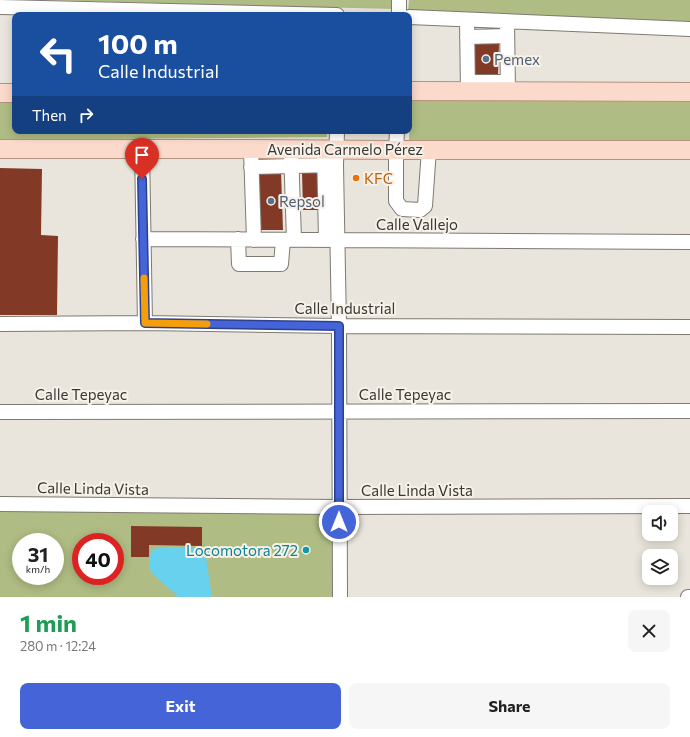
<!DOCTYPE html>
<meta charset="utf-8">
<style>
:root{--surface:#fff;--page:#f6f6f6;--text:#222;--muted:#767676;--accent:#4464d7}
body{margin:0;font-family:Commissioner,sans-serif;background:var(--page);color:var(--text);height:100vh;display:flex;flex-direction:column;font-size:15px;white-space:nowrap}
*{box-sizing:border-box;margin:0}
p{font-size:13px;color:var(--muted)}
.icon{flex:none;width:22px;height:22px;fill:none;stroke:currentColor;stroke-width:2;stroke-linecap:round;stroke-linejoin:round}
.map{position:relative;height:597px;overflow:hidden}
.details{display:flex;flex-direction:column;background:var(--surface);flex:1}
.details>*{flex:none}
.guide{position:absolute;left:12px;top:12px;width:400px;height:122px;border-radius:8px;box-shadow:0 2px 10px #0003;background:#1a4fa0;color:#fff;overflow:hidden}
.buttons{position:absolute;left:642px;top:505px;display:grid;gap:8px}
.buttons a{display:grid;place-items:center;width:36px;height:36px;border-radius:8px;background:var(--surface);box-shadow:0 2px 10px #0003;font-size:20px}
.speed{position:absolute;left:12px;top:533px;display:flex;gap:8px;font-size:20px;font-weight:700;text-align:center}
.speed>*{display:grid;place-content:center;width:52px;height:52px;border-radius:50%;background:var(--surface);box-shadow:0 2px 10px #0003;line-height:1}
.speed small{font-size:10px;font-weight:400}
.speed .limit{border:6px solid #d22;background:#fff;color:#111}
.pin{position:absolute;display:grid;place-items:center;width:34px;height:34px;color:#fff;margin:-41px -17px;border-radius:50% 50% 50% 0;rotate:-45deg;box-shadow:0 0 4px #0007}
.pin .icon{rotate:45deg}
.me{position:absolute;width:44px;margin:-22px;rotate:0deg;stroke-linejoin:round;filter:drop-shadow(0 0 3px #0008)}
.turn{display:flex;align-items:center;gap:14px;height:84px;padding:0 20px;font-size:18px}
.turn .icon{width:52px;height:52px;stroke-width:2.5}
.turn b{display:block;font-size:28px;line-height:34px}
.then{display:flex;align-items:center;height:38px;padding:0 20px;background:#0003;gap:8px;font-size:15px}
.round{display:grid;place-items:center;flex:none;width:42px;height:42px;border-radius:8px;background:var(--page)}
.summary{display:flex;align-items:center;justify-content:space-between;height:68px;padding:0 20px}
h1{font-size:24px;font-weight:700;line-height:30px;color:#1e9e55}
.button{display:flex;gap:8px;margin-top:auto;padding:8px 20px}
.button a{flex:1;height:46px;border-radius:8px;background:var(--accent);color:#fff;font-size:16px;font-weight:700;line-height:46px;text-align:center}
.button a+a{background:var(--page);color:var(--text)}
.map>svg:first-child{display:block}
</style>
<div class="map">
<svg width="690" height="597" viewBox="0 0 690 597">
<rect width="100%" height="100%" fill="#e9e5dc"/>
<path fill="#afbc83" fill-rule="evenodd" d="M45 0H394V9Z
M409 0H690V22L408 11Z
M15 97V131H327V137L0 140V98Z
M410 99 690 102V145L409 142Z
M0 504 339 507V597H0ZM21 542H55V576H21ZM81 542H115V576H81Z"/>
<path fill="#68d2ee" d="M170 547H200L204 549 205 551 212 597H178L152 573C147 567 149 556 152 550L158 548Z"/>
<path fill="#823a26" d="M474 43H499L498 76H473Z
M0 168 42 169 41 235 58 236 57 315H0Z
M259 171H281L283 230H261Z
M318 171 319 210H303L302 172Z
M131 526 202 527V546L149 545V557H131Z"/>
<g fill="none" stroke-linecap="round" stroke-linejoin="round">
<g stroke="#7e7a72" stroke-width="16">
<path id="minor" d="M0 7 337 15
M399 15V0
M409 17 690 29
M467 20 468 92
M507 22 508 92
M467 37 507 36
M472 82H508
M337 131 336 165 339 326 340 597
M397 131 396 150V201L402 209 420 210 425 206 429 149
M142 149 145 323
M251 149 254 240
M291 149 294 240
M324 149 326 240
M251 167 333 165
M143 239 690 242
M238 239 239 264H281L283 240
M0 324 145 323 339 326 690 327
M0 412 690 411
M0 504 339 507 690 506
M688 597H690"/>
</g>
<g stroke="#b5917f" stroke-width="20">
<path id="major" d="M409 91 690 92
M0 93H15
M0 149H251L396 150H690"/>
</g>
<use href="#minor" stroke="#fff" stroke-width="14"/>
<use href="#major" stroke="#fbdacb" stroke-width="18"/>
</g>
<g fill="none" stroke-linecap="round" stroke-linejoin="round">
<g stroke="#2c418c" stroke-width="10">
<path id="route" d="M142 179 145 323 339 326V522"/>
</g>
<use href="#route" stroke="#4464d7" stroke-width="7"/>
<path stroke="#f59e0b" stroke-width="7" d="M144 278 145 323 207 324"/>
</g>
<g fill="#5c6f8a" stroke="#f7f2e9" stroke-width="1.5">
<circle cx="486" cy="59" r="4"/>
<circle cx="271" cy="201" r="4"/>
</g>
<circle fill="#e8710a" stroke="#f7f2e9" stroke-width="1.5" cx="356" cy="178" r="4"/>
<circle fill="#0f9aa8" stroke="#f7f2e9" stroke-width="1.5" cx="306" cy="550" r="4"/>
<g text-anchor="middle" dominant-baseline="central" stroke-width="4" stroke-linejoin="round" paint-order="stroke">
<g font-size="15" fill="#4e5e75" stroke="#f7f2e9" text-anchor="start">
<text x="494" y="59">Pemex</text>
<text x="279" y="201">Repsol</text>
</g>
<g font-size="15" fill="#393734" stroke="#f7f2e9">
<text x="345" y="149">Avenida Carmelo Pérez</text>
<text x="417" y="224">Calle Vallejo</text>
<text x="345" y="308">Calle Industrial</text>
<text x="81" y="394">Calle Tepeyac</text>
<text x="405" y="394">Calle Tepeyac</text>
<text transform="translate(93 488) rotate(1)">Calle Linda Vista</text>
<text x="417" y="490">Calle Linda Vista</text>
</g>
<g font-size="15" fill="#c56008" stroke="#f7f2e9" text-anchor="start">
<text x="364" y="178">KFC</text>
</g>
<g font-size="15" fill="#0d838f" stroke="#f7f2e9" text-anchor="end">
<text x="298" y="550">Locomotora 272</text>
</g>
</g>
</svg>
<div class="buttons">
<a><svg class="icon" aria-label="sound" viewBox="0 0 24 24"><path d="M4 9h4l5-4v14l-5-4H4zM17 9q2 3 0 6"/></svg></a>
<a><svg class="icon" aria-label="layers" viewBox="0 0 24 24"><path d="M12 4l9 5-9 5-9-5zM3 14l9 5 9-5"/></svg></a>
</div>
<div class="speed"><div>31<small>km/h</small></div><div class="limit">40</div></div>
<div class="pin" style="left:142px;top:179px;background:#d93025"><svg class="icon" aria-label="arrive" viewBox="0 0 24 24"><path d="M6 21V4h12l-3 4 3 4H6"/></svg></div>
<svg class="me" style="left:339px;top:522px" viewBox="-20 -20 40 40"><circle r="17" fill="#4464d7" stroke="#fff" stroke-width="3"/><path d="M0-11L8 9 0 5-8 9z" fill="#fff"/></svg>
<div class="guide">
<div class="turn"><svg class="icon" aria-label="left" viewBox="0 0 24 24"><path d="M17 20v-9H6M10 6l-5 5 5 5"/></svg><div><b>100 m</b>Calle Industrial</div></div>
<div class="then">Then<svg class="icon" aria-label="right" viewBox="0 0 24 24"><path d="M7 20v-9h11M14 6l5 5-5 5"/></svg></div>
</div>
</div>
<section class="details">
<div class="summary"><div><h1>1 min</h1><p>280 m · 12:24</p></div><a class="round"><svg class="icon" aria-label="close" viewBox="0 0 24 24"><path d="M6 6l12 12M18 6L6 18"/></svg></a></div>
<div class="button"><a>Exit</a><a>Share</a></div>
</section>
